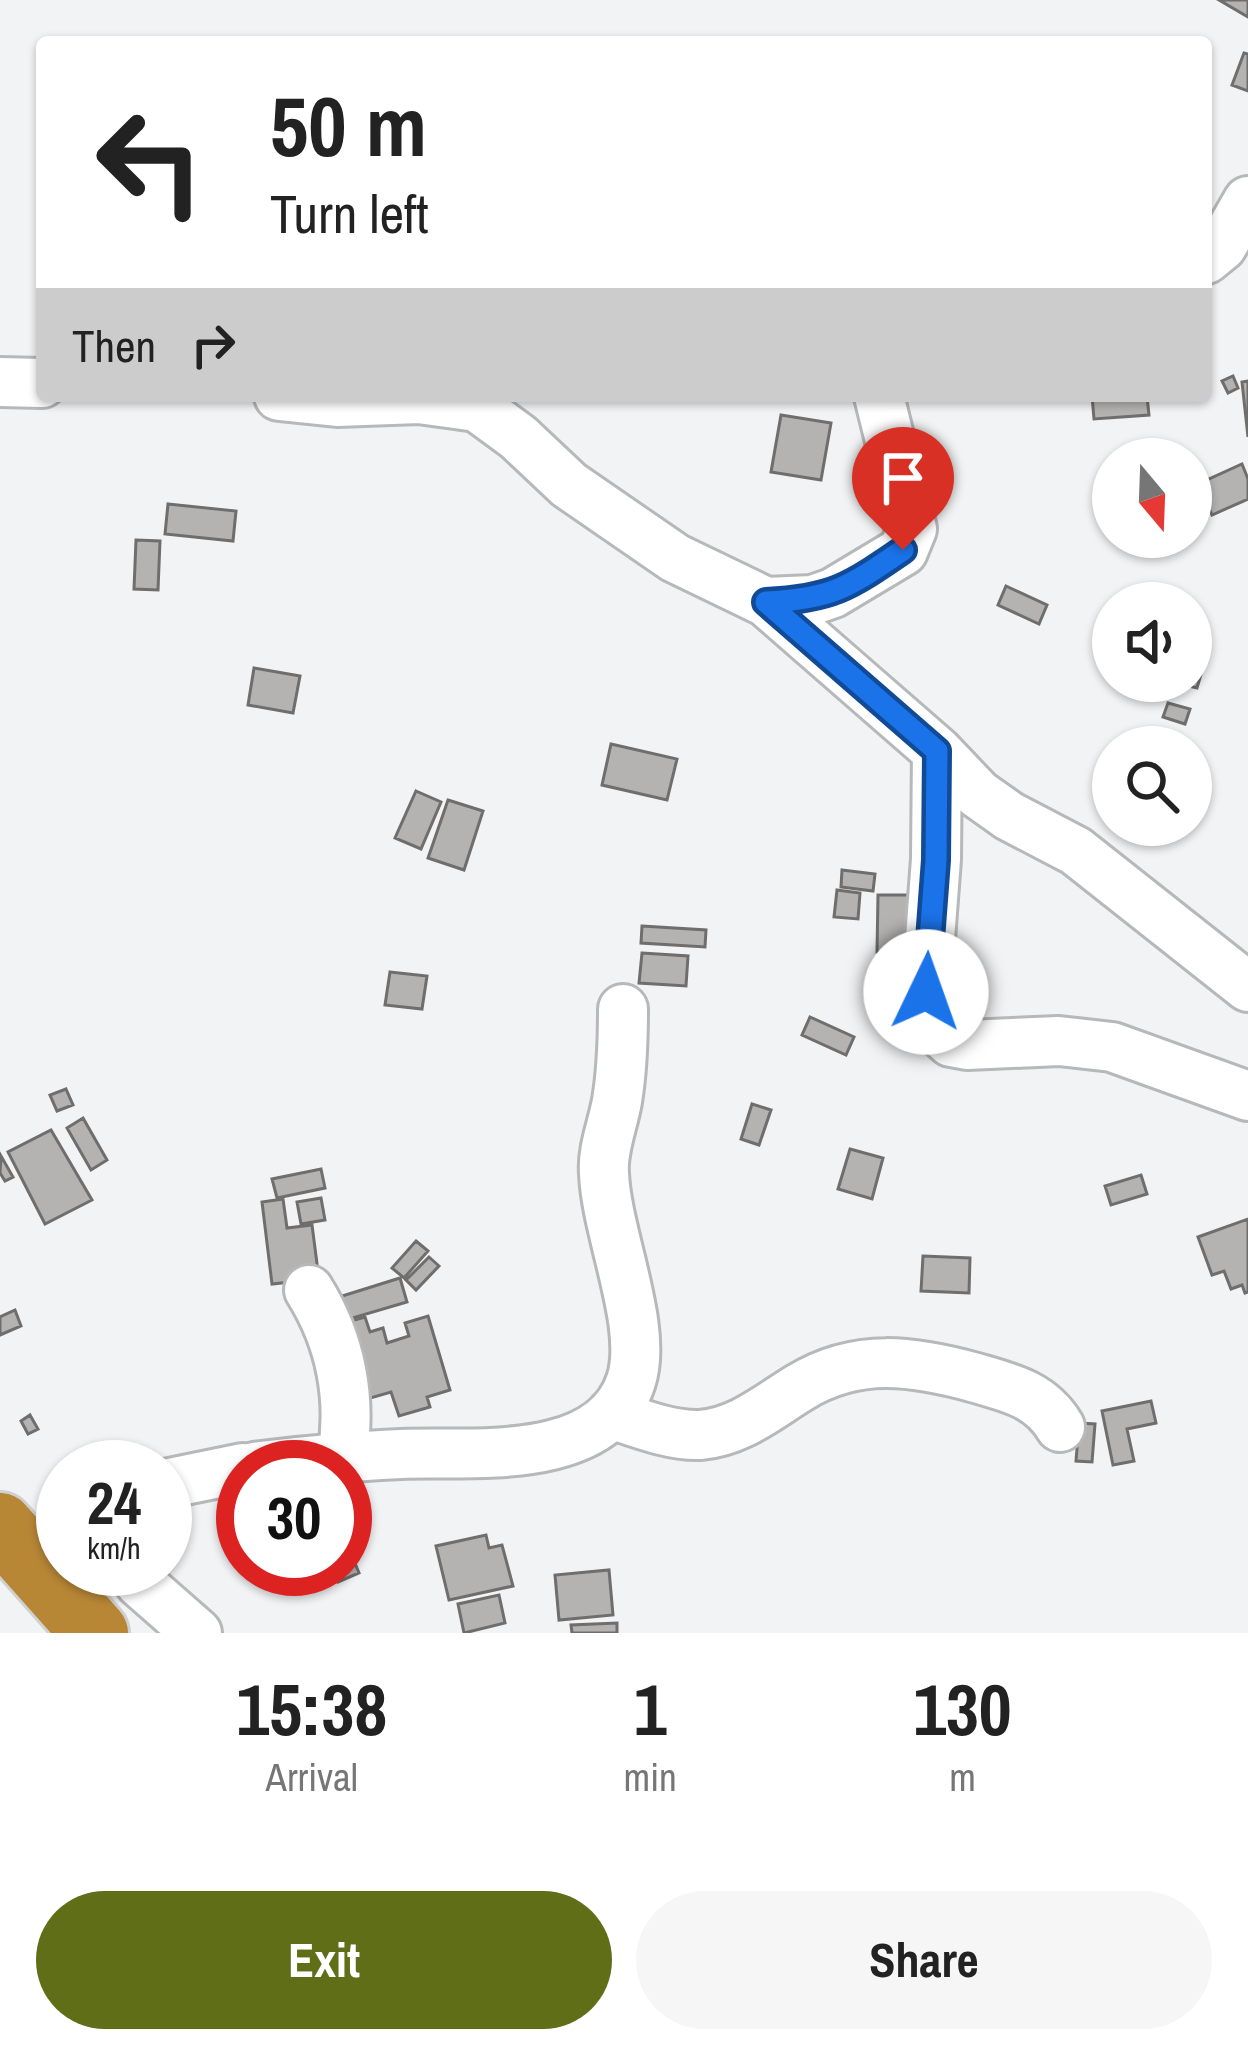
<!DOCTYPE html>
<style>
:root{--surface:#fff;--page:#f6f6f6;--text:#222;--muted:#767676;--accent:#616e18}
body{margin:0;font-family:"Archivo Narrow",sans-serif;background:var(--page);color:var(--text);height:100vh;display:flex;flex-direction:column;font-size:45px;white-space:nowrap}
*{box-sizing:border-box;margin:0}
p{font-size:39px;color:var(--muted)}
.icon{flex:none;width:66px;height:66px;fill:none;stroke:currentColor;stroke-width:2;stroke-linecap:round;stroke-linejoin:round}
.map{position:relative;height:1633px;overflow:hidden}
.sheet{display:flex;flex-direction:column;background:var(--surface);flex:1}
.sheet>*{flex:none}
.hud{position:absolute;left:36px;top:36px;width:1176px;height:366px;border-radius:12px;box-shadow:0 3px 9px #0004;background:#fff;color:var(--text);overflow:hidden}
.needle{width:78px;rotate:161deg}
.tools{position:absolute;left:1092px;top:438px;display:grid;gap:24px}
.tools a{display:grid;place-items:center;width:120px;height:120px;border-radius:50%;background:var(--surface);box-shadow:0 3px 9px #0004;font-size:60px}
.speed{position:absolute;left:36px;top:1440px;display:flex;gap:24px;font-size:60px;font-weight:700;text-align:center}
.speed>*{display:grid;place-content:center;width:156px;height:156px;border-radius:50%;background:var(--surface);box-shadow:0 3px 9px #0004;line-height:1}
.speed small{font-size:30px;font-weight:400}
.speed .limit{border:18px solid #d22;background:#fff;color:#111}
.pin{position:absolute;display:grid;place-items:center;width:102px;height:102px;color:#fff;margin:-123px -51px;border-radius:50% 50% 50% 0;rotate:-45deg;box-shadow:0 0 12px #0007}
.pin .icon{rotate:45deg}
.me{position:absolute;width:132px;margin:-66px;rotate:3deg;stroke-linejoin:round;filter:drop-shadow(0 0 9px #0008)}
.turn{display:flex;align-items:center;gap:42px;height:252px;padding:0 36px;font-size:54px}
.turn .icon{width:156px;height:156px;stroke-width:2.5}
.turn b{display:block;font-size:84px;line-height:102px}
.then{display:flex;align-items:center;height:114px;padding:0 36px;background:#0003;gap:24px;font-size:45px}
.eta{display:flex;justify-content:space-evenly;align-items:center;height:204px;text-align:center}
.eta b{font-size:72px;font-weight:800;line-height:84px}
.cta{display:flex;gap:24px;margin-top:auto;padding:24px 36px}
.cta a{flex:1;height:138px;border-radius:72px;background:var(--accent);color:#fff;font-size:48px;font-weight:800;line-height:138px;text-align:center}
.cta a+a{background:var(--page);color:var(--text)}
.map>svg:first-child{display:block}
</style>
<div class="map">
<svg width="1248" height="1633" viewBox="0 0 1248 1633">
<rect width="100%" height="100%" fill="#f2f3f5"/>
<path fill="#b5b3b2" stroke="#6f6e6d" stroke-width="3" d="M1219 0H1248V17Z
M1244 53 1248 54V91L1232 85Z
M1233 376 1238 388 1228 393 1222 381Z
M1248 381V437L1242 382Z
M1092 396H1147L1149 415 1094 419Z
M781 415 831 423 821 480 771 472Z
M1242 464 1248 479V499L1212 515 1198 484Z
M168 504 236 511 233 541 165 534Z
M136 540 160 541 158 590 134 589Z
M1006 586 1047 605 1039 624 998 605Z
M1191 661 1204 664 1197 688 1167 681H1191Z
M254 668 300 676 293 713 248 705Z
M1168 703 1190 709 1185 724 1163 717Z
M611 744 677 759 667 800 602 785Z
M416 791 441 802 421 849 395 838Z
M448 800 483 811 464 870 428 858Z
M842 870 875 874 873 891 841 887Z
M837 890 860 893 858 919 834 917Z
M878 895H915L914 953 877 952Z
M642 926 706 930 705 947 641 943Z
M642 953 688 956 686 986 639 983Z
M390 972 427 976 422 1009 385 1005Z
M810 1017 854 1037 846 1055 802 1035Z
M66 1089 73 1105 57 1111 50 1095Z
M752 1104 771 1110 759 1145 741 1139Z
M83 1118 107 1160 91 1170 67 1128Z
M51 1130 92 1200 45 1224 8 1152Z
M850 1149 883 1158 872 1199 838 1189Z
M1 1156 13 1177 5 1181 0 1173Z
M321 1169 325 1188 277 1198 272 1179Z
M1141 1175 1147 1194 1111 1205 1105 1186Z
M321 1198 325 1220 301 1224 297 1202Z
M283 1199 287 1228 312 1225 319 1279 272 1284 262 1202Z
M1248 1219V1292L1245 1293 1242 1285 1231 1289 1224 1271 1212 1275 1198 1237Z
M416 1241 428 1251 404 1278 392 1268Z
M923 1256 970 1258 969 1293 921 1291Z
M429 1257 439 1266 416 1290 406 1280Z
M400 1278 407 1302 346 1320 339 1297Z
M15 1310 21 1326 0 1335V1317Z
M428 1316 450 1390 427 1397 430 1407 399 1416 391 1392 367 1399 344 1323 365 1317 370 1332 383 1328 387 1343 409 1336 405 1323Z
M1151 1401 1156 1423 1127 1429 1134 1461 1113 1465 1102 1411Z
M30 1415 38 1429 28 1434 21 1421Z
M1079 1423 1095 1424 1092 1462 1076 1461Z
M486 1535 489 1548 502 1545 513 1586 449 1600 436 1546Z
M345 1539 359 1573 338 1582 332 1569H345Z
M609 1570 613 1615 559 1620 555 1575Z
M499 1595 505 1623 464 1633 458 1604Z
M617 1623V1633H572L571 1625Z"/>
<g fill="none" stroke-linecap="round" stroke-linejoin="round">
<g stroke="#b7b8b9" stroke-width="54">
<path id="minor" d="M1206 259 1222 246 1248 201
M0 382 42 383
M279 396 337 402 419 399 477 407 518 437 569 485 675 558 766 602 937 751 978 794 1009 816 1076 851 1248 987
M766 602 813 600 833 593 903 551 912 529 879 396
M937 751 936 859 926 992 939 1031 951 1042 967 1045 1059 1041 1112 1047 1248 1096
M309 1290C341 1341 352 1399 342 1457
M611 1414C638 1423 671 1436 700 1435 739 1432 768 1407 799 1388 857 1352 914 1361 976 1378 1011 1388 1041 1395 1060 1427
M254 1467C303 1461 351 1456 401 1454 470 1451 603 1468 631 1381 649 1327 606 1233 604 1173 602 1150 613 1124 617 1101 622 1071 623 1040 623 1009
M165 1484 243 1468
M130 1569 140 1583 197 1633"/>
</g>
<g stroke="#d0d0d0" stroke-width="72">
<path id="highway" d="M0 1526 95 1633"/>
</g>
<use href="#minor" stroke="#fff" stroke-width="48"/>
<use href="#highway" stroke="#b88736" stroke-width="66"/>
</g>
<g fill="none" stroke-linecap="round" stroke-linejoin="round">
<g stroke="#114b97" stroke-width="30">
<path id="route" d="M903 550C849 587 832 599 766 602L937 751 936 860 926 992"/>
</g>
<use href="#route" stroke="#1a73e8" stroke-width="21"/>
</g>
</svg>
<div class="tools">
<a><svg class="needle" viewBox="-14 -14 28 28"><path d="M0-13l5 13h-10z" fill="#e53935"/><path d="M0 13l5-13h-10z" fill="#767676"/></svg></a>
<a><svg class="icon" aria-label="sound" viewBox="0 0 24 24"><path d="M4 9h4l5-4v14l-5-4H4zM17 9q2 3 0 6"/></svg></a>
<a><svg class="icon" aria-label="search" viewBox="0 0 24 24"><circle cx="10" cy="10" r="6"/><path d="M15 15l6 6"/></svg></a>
</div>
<div class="speed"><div>24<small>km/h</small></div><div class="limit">30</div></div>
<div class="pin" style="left:903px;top:550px;background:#d93025"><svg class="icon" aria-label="arrive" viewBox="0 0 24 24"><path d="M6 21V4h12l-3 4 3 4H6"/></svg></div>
<svg class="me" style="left:926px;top:992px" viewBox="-20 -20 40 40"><circle r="19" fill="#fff"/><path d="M0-13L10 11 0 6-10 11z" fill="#1a73e8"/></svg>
<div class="hud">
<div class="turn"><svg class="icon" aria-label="left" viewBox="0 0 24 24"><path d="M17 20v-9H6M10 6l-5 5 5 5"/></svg><div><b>50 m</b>Turn left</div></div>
<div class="then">Then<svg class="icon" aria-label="right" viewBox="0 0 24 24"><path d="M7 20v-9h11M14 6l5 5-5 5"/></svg></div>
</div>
</div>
<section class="sheet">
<div class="eta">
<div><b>15:38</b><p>Arrival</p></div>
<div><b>1</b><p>min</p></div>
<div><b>130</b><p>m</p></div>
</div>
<div class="cta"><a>Exit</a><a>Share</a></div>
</section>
